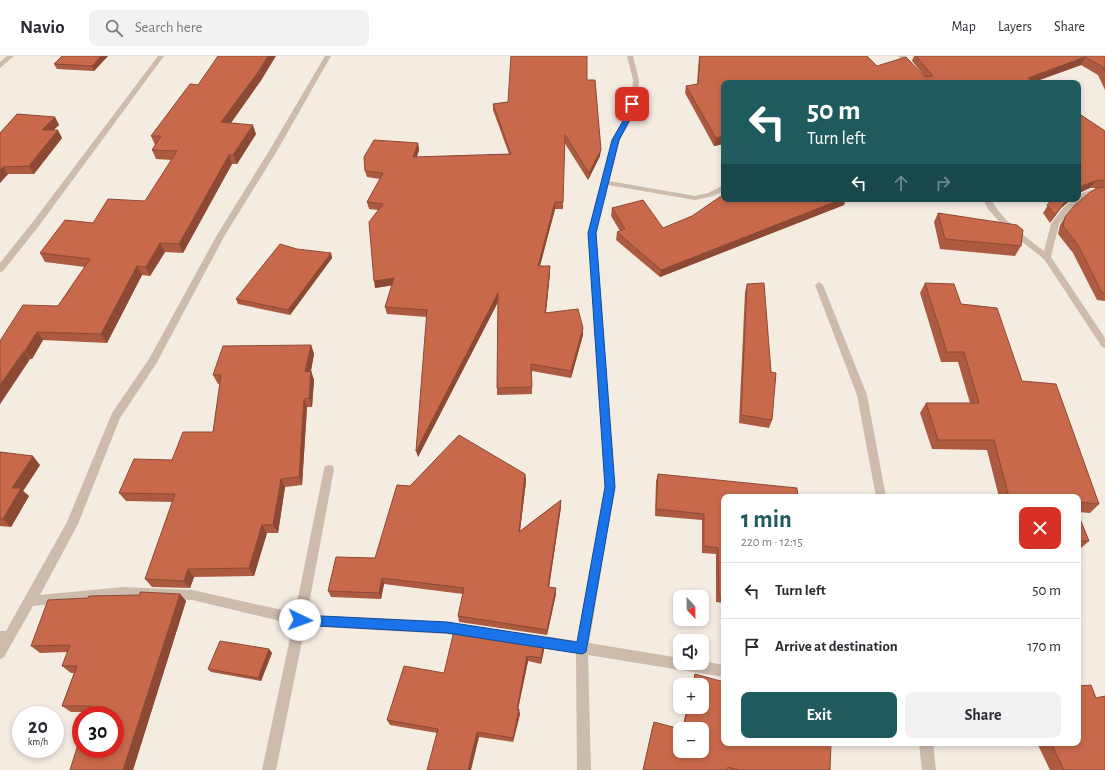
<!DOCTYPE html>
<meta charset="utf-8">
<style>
:root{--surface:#fff;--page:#f2f2f3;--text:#2b2b33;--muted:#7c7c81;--line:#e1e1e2;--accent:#1f5a5e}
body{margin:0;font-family:"Alegreya Sans",sans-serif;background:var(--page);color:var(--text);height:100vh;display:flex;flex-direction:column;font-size:15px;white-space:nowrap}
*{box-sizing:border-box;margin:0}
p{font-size:13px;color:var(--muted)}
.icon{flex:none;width:22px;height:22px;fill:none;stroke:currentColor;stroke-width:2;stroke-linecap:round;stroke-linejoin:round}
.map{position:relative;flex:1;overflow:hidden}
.side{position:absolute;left:721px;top:438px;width:360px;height:252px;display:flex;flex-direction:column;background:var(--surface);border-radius:8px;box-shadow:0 2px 6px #0003}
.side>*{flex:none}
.banner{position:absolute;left:721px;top:24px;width:360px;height:122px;border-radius:8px;box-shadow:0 2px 6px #0003;background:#1f5a5e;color:#fff;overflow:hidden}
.needle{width:26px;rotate:158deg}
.controls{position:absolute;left:673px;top:534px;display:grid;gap:8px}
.controls a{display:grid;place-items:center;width:36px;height:36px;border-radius:8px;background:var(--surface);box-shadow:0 2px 6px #0003;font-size:20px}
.speed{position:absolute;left:12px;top:650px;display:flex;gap:8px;font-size:20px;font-weight:700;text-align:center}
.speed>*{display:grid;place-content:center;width:52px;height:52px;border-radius:50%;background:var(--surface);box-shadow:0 2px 6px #0003;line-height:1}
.speed small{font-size:10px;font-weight:400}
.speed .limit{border:6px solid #d22;background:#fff;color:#111}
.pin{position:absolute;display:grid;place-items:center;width:34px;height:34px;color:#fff;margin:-17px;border-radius:8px;box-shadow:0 2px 6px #0006}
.me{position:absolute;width:44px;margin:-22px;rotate:93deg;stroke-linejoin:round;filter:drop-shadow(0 0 3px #0008)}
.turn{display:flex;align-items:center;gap:14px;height:84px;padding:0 20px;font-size:18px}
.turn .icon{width:52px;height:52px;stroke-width:2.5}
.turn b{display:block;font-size:28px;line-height:34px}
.lanes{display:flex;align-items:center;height:38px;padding:0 20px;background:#0003;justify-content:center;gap:20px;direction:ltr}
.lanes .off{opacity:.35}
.round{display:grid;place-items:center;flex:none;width:42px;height:42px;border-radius:8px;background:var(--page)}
.head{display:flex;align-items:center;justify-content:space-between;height:68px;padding:0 20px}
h1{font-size:24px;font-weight:600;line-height:30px;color:var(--accent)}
.cta{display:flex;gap:8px;margin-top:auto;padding:8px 20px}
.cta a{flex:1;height:46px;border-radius:8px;background:var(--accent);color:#fff;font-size:16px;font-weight:600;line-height:46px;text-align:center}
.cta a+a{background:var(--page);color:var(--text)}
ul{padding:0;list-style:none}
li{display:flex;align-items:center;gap:12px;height:56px;padding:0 20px;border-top:1px solid var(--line)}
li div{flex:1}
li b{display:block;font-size:15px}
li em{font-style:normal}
header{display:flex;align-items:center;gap:24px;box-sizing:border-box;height:56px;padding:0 20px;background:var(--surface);border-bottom:1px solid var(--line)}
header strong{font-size:19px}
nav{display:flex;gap:22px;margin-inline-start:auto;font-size:14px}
.search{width:280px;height:36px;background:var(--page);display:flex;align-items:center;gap:10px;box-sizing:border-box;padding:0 14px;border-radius:8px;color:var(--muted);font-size:15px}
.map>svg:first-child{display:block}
</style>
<header>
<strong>Navio</strong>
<div class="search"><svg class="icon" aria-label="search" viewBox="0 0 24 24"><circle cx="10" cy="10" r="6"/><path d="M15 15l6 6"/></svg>Search here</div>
<nav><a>Map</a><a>Layers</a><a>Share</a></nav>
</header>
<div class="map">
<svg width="1105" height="714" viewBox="0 0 1105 714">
<rect width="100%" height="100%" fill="#f4ebe1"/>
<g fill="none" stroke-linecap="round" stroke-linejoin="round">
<path fill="#cdbbac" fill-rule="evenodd" d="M7 0H14L0 12V6Z
M158 0H164L38 171 3 215 0 216V207L32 167Z
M325 0H331L277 95 225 179 156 308 120 362 78 468 40 539 123 531 192 534 295 557 324 413 325 410 329 409 333 410 334 413 307 559 447 566 577 585 605 431 588 177 612 84 626 58 632 39 633 24 627 0H633L639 24 638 39 634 58 620 84 609 125 695 140 708 137 724 129V135L713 140 695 144 608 129 596 177 615 431 589 587 680 602V607H702V605L724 609V621L588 599 591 714H577L576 597 447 578 305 570 276 714H262L293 568 192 544 123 541 33 550 4 601 0 603V575H6L67 466 112 357 149 303 217 179 269 95Z
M898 0H905L929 27H922Z
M1105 133V137L1092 138 1083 143 1068 157 1059 168 1051 201 1105 282V292L1102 291 1044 203 1007 174 988 153 983 143H991C1002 165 1025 180 1044 195L1051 168 1062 153 1074 143H1078V139L1090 134Z
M819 226 823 229 867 339 886 441H876L857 339 815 229Z
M919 687H933L936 714H922Z"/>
</g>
<path fill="#ac5a40" d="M62 0H108L94 15 57 13 54 8Z
M699 0H867L877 10 925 21 912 5 914 0H1105V34L1098 19 1081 9 1034 26 724 27V88L714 90 685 37 686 30 697 28Z
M262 23 231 67 256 78 237 108H232L183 197 165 196 150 220 142 219 107 287 43 284 32 303H30L0 348V285L58 250 85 211 45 206 40 197 93 167 145 145 172 104 156 103 152 94 155 89 151 80 198 29Z
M587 24 600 100 588 124 564 86 563 153H555L540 210H550V217L546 257 583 272V279L571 322 532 315V338L497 339V332L498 246 418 401 427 261 387 258 385 251 392 229 375 232 378 154 369 153 367 146 380 123 367 121 365 115 418 87 419 94 417 101 509 98 493 54V48L508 46Z
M1078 57 1105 75V245L1097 244 1073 197 1058 178 1060 169 1065 161 1096 132H1090L1079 137 1078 139Z
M55 61 59 69 53 74 62 82 34 118H8L0 127V77Z
M1052 143H1072L1061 152 1050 167 1043 157Z
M764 144 844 149 660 221 616 184 617 176 620 175 611 160 612 152 663 172Z
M938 157 1021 190 1015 200 940 193 934 166Z
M331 197 332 202 290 259 238 248 236 243Z
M925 227 961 248 1022 325 1099 448 1090 457 1078 456V441H999L987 394 932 393 920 357 926 347H970L958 306H941L920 237Z
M747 228 771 316 772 364 769 372 739 367 745 236Z
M311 289 314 298 311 315 314 324 312 351H307L302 429 285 431 278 477H267L254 520 194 521 190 532 152 531 145 523 173 446 126 445 119 437 172 404 213 376 220 328H218L213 319Z
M0 396 40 409 23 435 29 440 11 471 0 470Z
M525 418 526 425 520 475 561 444V451L549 532H556V538L547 579 459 566 458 560 463 538 384 528 381 543 331 541 328 535 375 502 410 430Z
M658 418 724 441V547L716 546V498L702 497V464L655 460 656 425Z
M1078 458 1089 485 1080 493H1078Z
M180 538 186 545 133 714H70L89 656H71L62 650 74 617H71L62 610 68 596 40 597 31 590 88 542 140 539Z
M544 588V594L541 608 528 605 518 653 520 658 513 686 479 681 437 677 390 669 387 664 444 617Z
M269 593 272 597 261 625 211 616 208 613Z
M695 618 830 714H643L652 672 654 666 680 695 702 673H682L687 651H702V629H692Z
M1096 642 1105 714H1050L1037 687H1078Z"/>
<path fill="#8c4a34" d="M101 0H108L94 15 92 10Z
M268 0H276L262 23 225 75 221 66Z
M1085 1 1081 9 1031 27 1028 22Z
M55 61 59 69 46 81 42 74Z
M253 69 256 78 237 108 233 99Z
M58 74 62 82 34 118 29 110Z
M724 80V88L714 90 716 82Z
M418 87 419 94 414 108 413 101Z
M601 94 600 100 588 124 589 117Z
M229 99 232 108 183 197 179 188Z
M3 111 8 118 0 127V114Z
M1095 125 1090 132 1079 137 1081 134 1082 130Z
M842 143H846L844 149 660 221 661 214Z
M1067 143H1072L1061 152 1050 167 1055 159Z
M555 146V153L538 217V210Z
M160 187 165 196 150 220 146 211Z
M331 197 332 202 290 259 288 254Z
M137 210 142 219 107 287 101 278Z
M550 210V217L545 264V257Z
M394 222 395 229 375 232 374 225Z
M498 237 499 244 418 401 416 395Z
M583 272V279L571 322V315Z
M37 276 43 284 32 303 25 295Z
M311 289 314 298 309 324 305 316Z
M24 295 30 303 0 348V329Z
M311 315 314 324 312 351 309 342Z
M304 343 307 351 302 429 299 421Z
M33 400 40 409 23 435 29 440 11 471 3 463 12 432Z
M525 418 526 425 519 483V476Z
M281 423 285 431 278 477 273 469Z
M561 444V451L548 537V531Z
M262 469 267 477 254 520 249 512Z
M188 513 194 521 190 532 184 525Z
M382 522 384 528 381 543 379 537Z
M556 532V538L547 579V574Z
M180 538 186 545 133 714H123Z
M544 588V594L541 608V602Z
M269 593 272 597 261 625 258 622Z
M527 600 528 605 517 658V653Z
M519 653 520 658 513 686V682Z
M477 676 479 681 471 714H468Z"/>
<path fill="#c8694b" stroke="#8c4a34" d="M62 0H101L92 10 54 8Z
M218 0H268L259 15 221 66 253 69 233 99H229L179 188 160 187 146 211 137 210 101 278 37 276 25 295H24L0 329V285L23 249 58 250 90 203 40 197 65 164 93 167 108 143 145 145 177 95 152 94 161 80H151L190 28 198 29Z
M511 0H587V24H595L601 94 589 117 565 79 563 146H555L538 210H550L545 257 578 253 583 272 571 315 531 308 532 331 497 332 498 237 416 395 427 254 385 251 394 222 374 225 369 166 383 148 367 146 383 117 365 115 364 101 374 84 418 87 413 101 511 98 493 48 508 46Z
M700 0H867L877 10 906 1 925 21 933 20 916 0H1105V17L1103 11 1085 1 1028 22 1035 27H724V80L716 82 686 30 698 28Z
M1078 57 1105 75V124L1095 125 1082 130 1081 134H1078Z
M17 58 55 61 42 74H58L29 110 3 111 0 114V77Z
M1105 131V237H1102L1078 189 1063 170 1065 161 1074 150 1089 137 1097 132Z
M724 138V143L764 144 842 143 661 214 617 176 625 173 612 152 643 144 663 172 692 160Z
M1052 143H1067L1055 159 1047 149Z
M938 157 1017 169 1023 174 1021 190 945 183Z
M280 188 297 193 331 197 288 254 236 243Z
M764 227 771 316 776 317 772 364 741 359 747 228Z
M925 227 954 228 961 248 997 252 1022 325 1056 328 1099 448 1078 446V441H1009L994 384H938L926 347H979L964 296H947Z
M311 289 305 316 311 315 309 342 304 343 299 421 281 423 273 469H262L249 512 188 513 184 525 145 523 175 438 119 437 134 403 172 404 183 376H213L221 319H213L223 290Z
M459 379 525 418 519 476 561 444 548 531 556 532 547 574 458 560 464 532 382 522 379 537 328 535 336 501 375 502 397 429 410 430Z
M0 396 33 400 12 432H21L3 463H0Z
M658 418 797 432 798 441H724V541L719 540 718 492 704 490V458L656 453Z
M1078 458 1089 485H1078Z
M140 536 180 538 123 714H70L81 679V693H115V659H88L91 650H62L77 610H62L70 589 31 590 48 544 88 542 89 540 140 539Z
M454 575 544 588 541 602 527 600 517 653H519L513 682 477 676 468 714H427L438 673 387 664 404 610 444 617Z
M220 585 269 593 258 622 208 613Z
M695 618 724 626V687H831L830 714H738L728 711 727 714H643L654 666 680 673V695H702V673H683L688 651H702V629H693Z
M1091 629 1096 642 1105 640V714H1064L1051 687H1078V630Z"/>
<path fill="#1a73e8" stroke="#114b97" d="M630 47 635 48 633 58 619 84 596 177 615 431 586 596 582 598 447 577 300 569 296 568 295 564 296 561 300 559 447 566 577 586 605 431 588 177 612 84 627 58Z"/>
</svg>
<div class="controls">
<a><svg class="needle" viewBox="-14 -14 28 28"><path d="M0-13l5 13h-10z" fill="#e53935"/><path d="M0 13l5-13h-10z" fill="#7c7c81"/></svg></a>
<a><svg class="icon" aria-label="sound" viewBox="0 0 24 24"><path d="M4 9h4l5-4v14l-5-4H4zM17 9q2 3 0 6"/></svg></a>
<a>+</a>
<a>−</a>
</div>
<div class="speed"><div>20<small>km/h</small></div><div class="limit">30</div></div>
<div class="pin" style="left:632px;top:48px;background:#d93025"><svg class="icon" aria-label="arrive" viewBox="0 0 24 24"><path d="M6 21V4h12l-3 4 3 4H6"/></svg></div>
<svg class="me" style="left:300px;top:564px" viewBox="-20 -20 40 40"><circle r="19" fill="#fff"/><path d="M0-13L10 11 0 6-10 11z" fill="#1a73e8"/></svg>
<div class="banner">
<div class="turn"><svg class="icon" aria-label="left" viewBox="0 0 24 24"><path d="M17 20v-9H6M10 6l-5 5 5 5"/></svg><div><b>50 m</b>Turn left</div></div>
<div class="lanes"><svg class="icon" aria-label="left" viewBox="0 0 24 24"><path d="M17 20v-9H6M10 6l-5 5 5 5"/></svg><svg class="icon off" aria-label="ahead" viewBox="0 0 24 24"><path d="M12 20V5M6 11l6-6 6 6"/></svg><svg class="icon off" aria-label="right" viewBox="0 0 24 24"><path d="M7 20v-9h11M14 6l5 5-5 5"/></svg></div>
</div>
<section class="side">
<div class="head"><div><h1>1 min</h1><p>220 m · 12:15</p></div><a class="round" style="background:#d93025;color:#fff"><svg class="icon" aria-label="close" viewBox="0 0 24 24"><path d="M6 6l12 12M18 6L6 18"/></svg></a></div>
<ul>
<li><svg class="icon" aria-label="left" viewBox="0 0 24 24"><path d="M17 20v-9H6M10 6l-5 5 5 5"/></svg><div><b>Turn left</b></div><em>50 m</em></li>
<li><svg class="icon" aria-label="arrive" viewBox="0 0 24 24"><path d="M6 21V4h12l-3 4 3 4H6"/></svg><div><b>Arrive at destination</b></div><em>170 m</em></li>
</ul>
<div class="cta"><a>Exit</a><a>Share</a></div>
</section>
</div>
